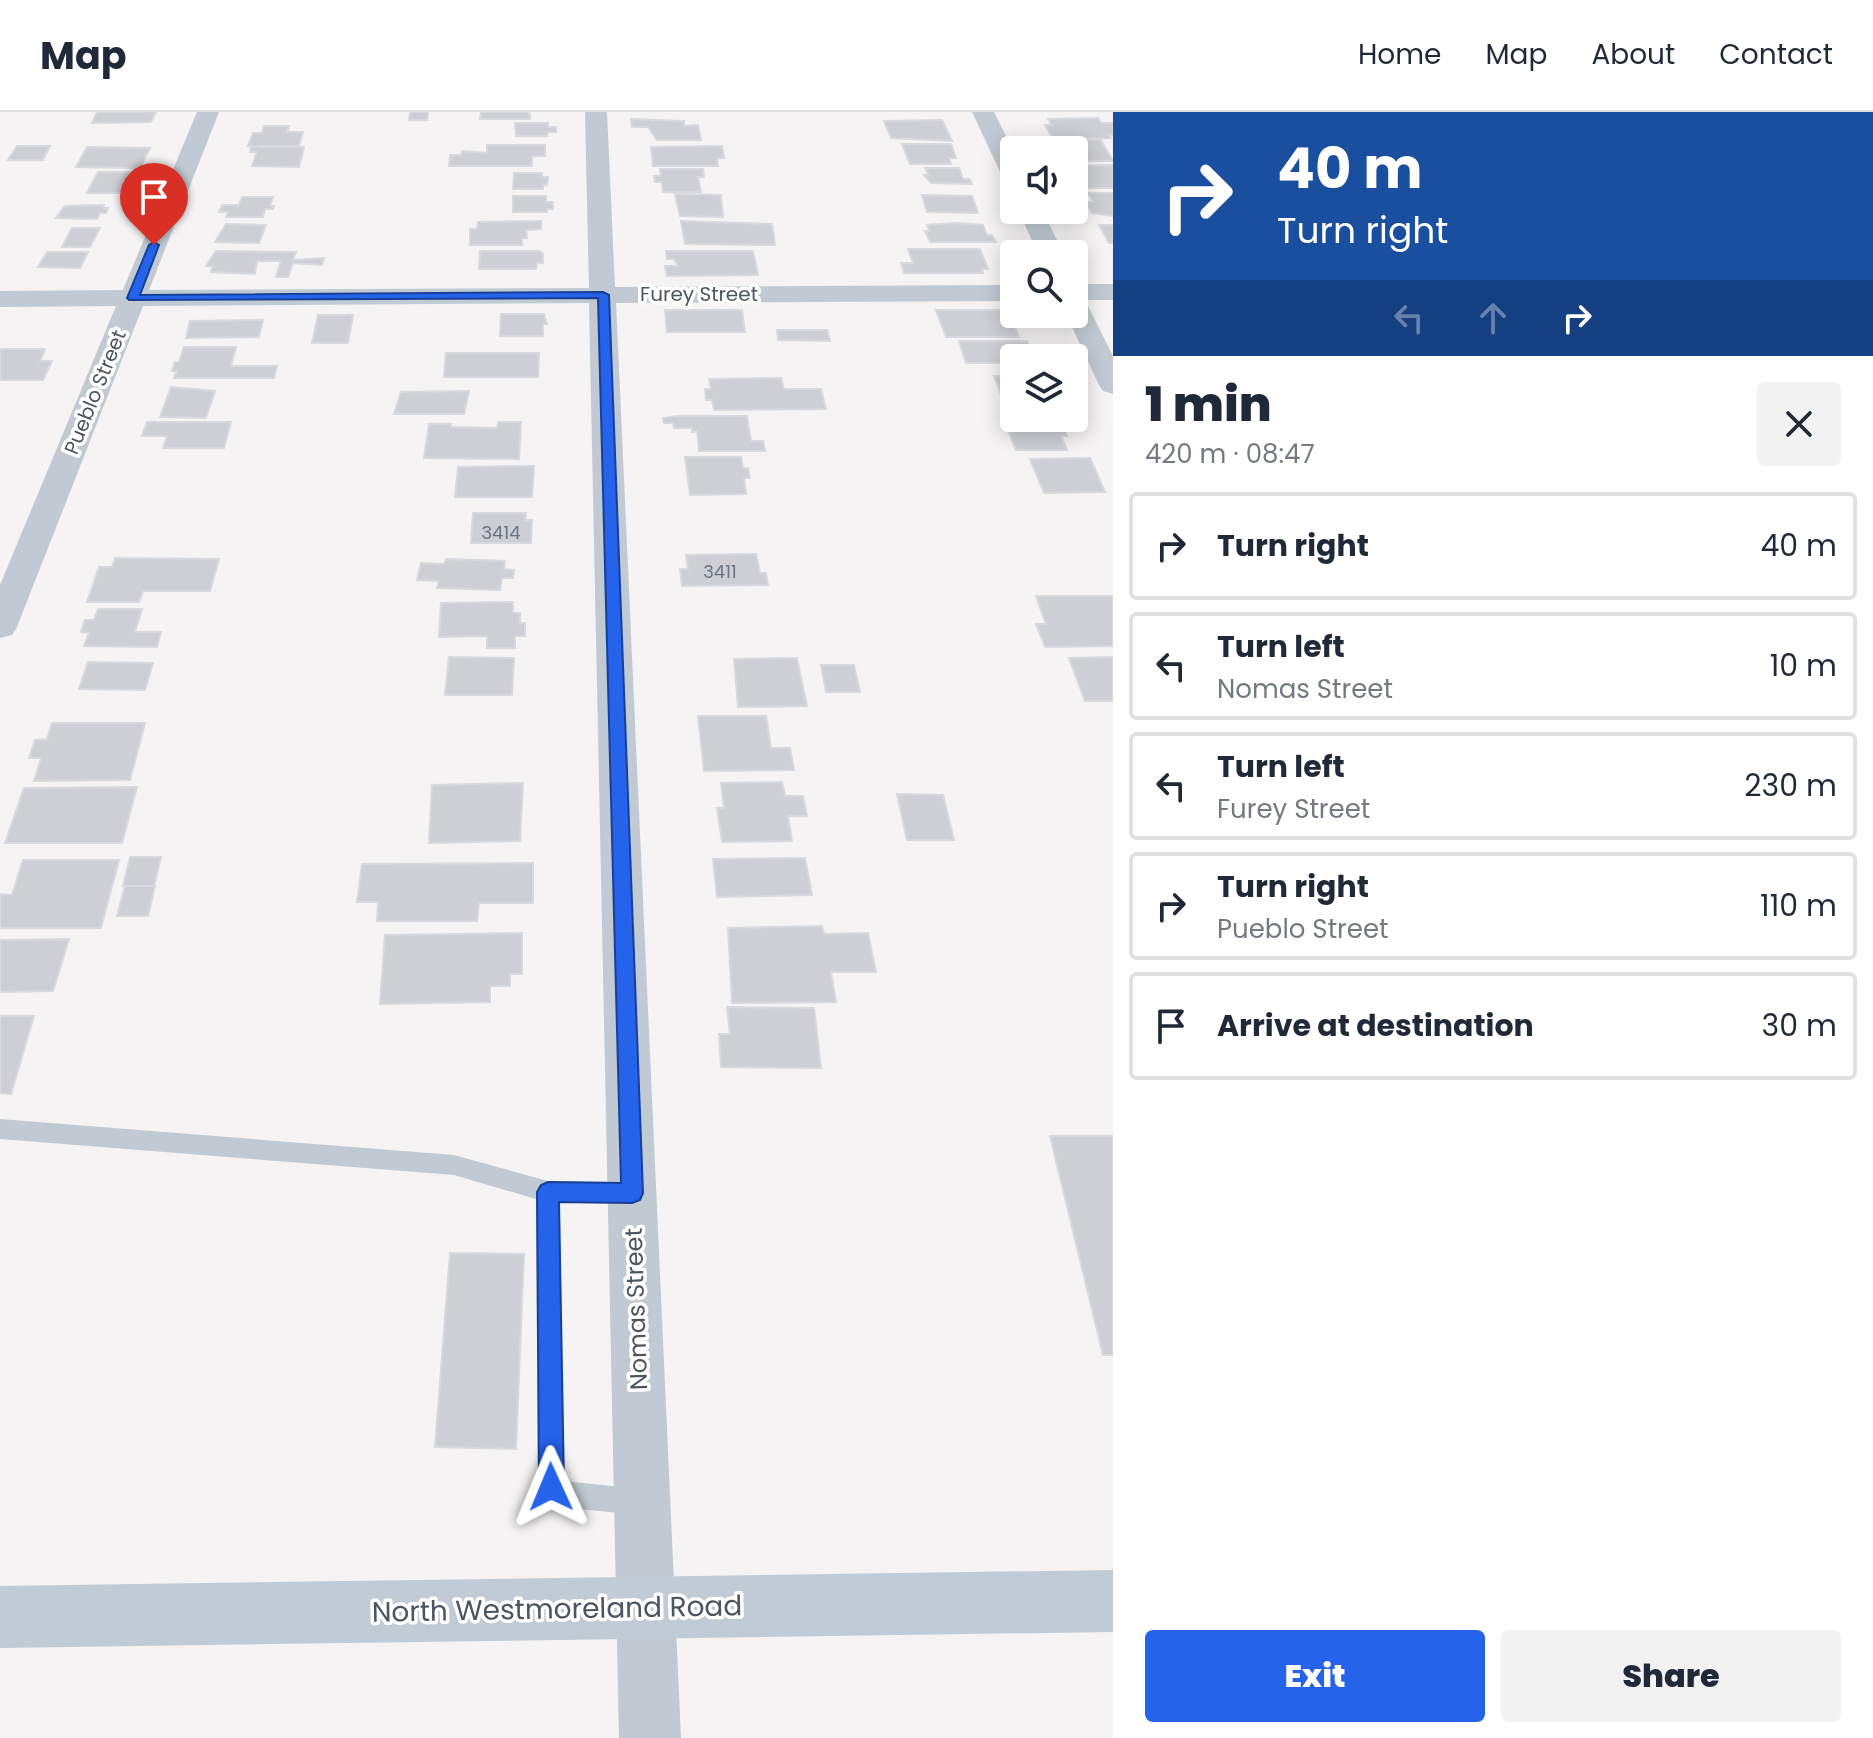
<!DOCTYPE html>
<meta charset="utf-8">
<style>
:root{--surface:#fff;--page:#f2f2f3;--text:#1f2937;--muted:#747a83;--line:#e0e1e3;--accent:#2563eb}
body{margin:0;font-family:Poppins,sans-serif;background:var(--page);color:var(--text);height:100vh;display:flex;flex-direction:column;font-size:30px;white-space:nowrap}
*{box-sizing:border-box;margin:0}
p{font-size:26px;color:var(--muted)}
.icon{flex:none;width:44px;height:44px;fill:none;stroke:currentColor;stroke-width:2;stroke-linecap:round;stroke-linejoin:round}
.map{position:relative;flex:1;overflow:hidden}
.details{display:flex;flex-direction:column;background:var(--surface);width:760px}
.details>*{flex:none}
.top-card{background:#1a4fa0;color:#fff;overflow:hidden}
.controls{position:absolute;left:1000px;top:24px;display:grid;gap:16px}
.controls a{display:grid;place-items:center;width:88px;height:88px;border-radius:8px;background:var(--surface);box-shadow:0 4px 20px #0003;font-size:40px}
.pin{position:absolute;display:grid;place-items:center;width:68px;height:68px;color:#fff;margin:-82px -34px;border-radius:50% 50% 50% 0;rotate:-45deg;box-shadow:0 0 8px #0007}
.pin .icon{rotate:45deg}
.me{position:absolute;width:88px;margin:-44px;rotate:359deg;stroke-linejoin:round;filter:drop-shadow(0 0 6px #0008)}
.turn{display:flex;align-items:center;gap:28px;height:168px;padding:0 32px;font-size:36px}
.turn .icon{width:104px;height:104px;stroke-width:2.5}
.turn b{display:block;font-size:56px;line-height:68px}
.lanes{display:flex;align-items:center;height:76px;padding:0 32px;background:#0003;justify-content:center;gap:40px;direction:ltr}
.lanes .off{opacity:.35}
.round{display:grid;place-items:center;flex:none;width:84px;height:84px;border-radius:8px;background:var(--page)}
.overview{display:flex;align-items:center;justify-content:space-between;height:136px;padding:0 32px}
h1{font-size:48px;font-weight:800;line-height:60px}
.action{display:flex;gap:16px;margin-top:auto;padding:16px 32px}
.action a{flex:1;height:92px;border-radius:8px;background:var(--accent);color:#fff;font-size:32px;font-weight:800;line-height:92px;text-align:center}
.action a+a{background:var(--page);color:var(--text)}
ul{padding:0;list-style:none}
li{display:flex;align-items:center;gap:24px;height:108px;margin:0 16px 12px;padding:0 16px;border:4px solid var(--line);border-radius:8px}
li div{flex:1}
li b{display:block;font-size:30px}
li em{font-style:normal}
header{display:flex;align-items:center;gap:48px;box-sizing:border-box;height:112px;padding:0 40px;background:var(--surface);border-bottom:2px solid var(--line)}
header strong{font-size:38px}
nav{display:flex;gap:44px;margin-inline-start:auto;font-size:28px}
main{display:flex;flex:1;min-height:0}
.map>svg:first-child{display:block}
</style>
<header>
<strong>Map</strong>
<nav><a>Home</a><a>Map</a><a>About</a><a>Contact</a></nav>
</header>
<main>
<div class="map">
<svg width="1113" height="1626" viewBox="0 0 1113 1626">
<rect width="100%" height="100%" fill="#f5f3f3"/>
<path fill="#cdcfd5" stroke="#d7d9de" stroke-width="2" d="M97 0H156L151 10 92 11Z
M410 0H428L427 8H409Z
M481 0H528L530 2V7H480Z
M1098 6 1101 11H1113V23H1109L1111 26 1053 27 1045 13H1052L1048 7Z
M631 7 684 9V14L698 13 701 28H657L648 15H632Z
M942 8 952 29 891 26 884 9Z
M515 11H548V15H556V20H548L547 24H516Z
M264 14H289L287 20H303L299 34H248L253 21H262Z
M1048 27H1100L1113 49H1074V38H1049Z
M902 32H951L956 46H949L951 52H910Z
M487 33H545V44H532V54H449L450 43H461L462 39 487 41Z
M17 34H50L43 48H8Z
M722 34 724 46H717L718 54H653L651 35Z
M87 35 150 36 140 56 76 55Z
M251 35H304L299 55 252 54 257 40H250Z
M1113 53V76H1078L1074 69V54Z
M925 56H959L963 67H970L972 72 931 71 924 63H928Z
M660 57H703L704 65H698L701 80H663L662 70H655L654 64H661Z
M98 60H129L127 65H132L130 69H124L119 81H87Z
M514 61H542V65H548L547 73H543V77H513Z
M1088 81H1113V104L1092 101 1086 90H1093Z
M675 82 721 83 723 105 680 104Z
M922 83 972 84 978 101 927 100Z
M513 84H546V90H553V97H547V100H513Z
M242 85H273L270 94H274L273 97H265L263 105H226L228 100H219L222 93H239Z
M104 93 103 96H108L106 101H100L97 107 56 106 65 94Z
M541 109V117L526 118 527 126H522V133H470V117H477L478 110Z
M681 109 772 112 775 133 685 132Z
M957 111 983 113 987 123H992L996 130H930L925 119H930L927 113Z
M226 112 266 113 259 131 215 130Z
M1099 113H1113V131H1109Z
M72 116H100L90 135H62Z
M908 137H980L988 157H982L983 161H904L901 151H913Z
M216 139 296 140 293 148 324 146 322 153 293 151 288 165H276L281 149H257L255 162 211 160 213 154H206Z
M480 139H539L543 142V151H537L536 157H479Z
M666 139H753L758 163 667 164 665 154H678L674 147H667Z
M47 140H88L80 156 38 155Z
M665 198H742L745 220H667Z
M936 198H1008L1019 225H946Z
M501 202H544L547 212H543V224H500Z
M318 203H353L348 231H312Z
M263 208 259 225 186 226 190 209Z
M777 218H827L830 229 778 228Z
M959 229H1027L1034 246H1014V251H966Z
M184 235H236L231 254H277L274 266H174L177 259H172L175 250H179Z
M0 237H45L40 249H52L43 268H0Z
M446 241H539L538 265H444Z
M994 264H1014V295H1006Z
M781 266 784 277H821L826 297 714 298 712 288H706L705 277H711L709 267Z
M171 275 215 279 206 306 160 305Z
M469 279 464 302H394L401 280Z
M678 304H747L751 329H763L765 339H699L697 319 692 320V316H674L673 311H664L663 306Z
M1004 309 1062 311 1067 324H1061L1067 338H1016Z
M147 310H231L224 336H163L167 324H142Z
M498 310H521L519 347 424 346 429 312H451V315L497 316Z
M685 345H741L743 356H748L750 366H744L746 382 690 383Z
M1090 346 1105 380 1044 381 1030 347Z
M534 354 532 385H455L458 355Z
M473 401H526L525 408H532L531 431H471Z
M756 442 760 461H766L768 473 682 474 680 457H688L686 443Z
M115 446 219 447 210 479H143L139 490H87L99 455H112Z
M446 447 505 449 504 457 514 458 513 466H502L500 478 437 476 439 469 417 468 421 451 444 452Z
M1036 484H1113V534L1045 535 1036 512H1046Z
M513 490V501H520V511H525V524H515V536H487V524L439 525 441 491Z
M98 497H142L135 520H161L157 535 84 534 89 521 81 520 85 508H94Z
M449 545 514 546 512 583H445Z
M1113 545V589H1085L1069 546Z
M797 546 807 594 738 595 734 547Z
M88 550 153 551 145 578 79 577Z
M821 553H854L860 580H826Z
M698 604H766L771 636H790L794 658 704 659Z
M52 611H145L130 668 34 669 41 646H29L35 628 47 627Z
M782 670 785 684H803L807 704H788L792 729 722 730 717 696H724L721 671Z
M523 671 520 729 429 731 432 673Z
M137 675 122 731H5L24 676Z
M897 682 943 683 954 728H907Z
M130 745H161L154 774H123Z
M805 746 812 783 717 785 713 747Z
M23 748H119L101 816H0V782L12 783Z
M533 751V791H479L477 809H377L378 790H357L362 752Z
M125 774H155L148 804H117Z
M822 814 824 822 868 821 876 860H831L836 890 732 891 728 816Z
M522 821V862H510V874H490V890L380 892 385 823Z
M69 827 53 879 0 880V828Z
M727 895 814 896 821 956 721 955 719 922H730Z
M0 904H34L11 982 0 981Z
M1050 1024H1113V1243H1103Z
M450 1141 524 1142 516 1337 435 1335Z"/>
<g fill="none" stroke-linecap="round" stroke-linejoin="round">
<path fill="#c1cad2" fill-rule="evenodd" d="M0 1007 454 1043 548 1069 632 1070 640 1074 644 1081 640 1088 632 1092 560 1091 564 1369 641 1377 650 1381 654 1390 650 1399 641 1403 557 1395 548 1391 538 1375 536 1087 454 1063 0 1027Z"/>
<path fill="#c1cad2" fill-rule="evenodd" d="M197 0H219L149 178 589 176 585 0H607L615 175 1014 173V189L616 191 681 1626H619L589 191 143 194 17 515 12 523 0 526V473L116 194 0 195V179L123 178Z
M972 0H994L1014 40V71L1006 69 1002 64Z
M1018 98H1042L1064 142H1038Z
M1074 172H1113V188H1085L1113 244V282L1103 279 1099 273 1066 202H1074Z"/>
<path fill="#c1cbd6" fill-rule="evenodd" d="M1113 1458V1520L0 1536V1474Z"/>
</g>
<path fill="#2563eb" stroke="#184099" stroke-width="2" d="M154 130 159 133 140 183 603 180 609 183 643 1081 640 1088 632 1091 559 1090 564 1375 560 1383 551 1387 543 1383 539 1375 537 1080 541 1073 548 1070 621 1071 598 186 129 188 127 186 149 133Z"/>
<g text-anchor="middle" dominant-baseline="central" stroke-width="7" stroke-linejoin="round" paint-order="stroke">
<g font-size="18" fill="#6b747e">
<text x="501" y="420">3414</text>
<text x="720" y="459">3411</text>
</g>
<g font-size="20" fill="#4a5661" stroke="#fff">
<text x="699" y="182">Furey Street</text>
<text transform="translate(95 280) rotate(-68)">Pueblo Street</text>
</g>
<g font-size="24" fill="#4a5661" stroke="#fff">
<text transform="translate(636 1197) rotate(-92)">Nomas Street</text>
</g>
<g font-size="28" fill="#4a5661" stroke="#fff">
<text transform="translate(557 1497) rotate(-1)">North Westmoreland Road</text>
</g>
</g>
</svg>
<div class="controls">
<a><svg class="icon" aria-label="sound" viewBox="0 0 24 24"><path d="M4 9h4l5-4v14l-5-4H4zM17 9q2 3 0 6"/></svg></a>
<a><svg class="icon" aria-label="search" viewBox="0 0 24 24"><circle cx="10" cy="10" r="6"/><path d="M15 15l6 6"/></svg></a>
<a><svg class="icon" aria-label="layers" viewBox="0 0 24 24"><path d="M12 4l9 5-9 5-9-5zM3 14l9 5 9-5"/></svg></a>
</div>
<div class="pin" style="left:154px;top:133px;background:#d93025"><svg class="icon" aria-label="arrive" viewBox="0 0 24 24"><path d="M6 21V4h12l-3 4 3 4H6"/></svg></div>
<svg class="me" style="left:551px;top:1375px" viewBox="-20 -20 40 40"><path d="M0-17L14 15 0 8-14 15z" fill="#2563eb" stroke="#fff" stroke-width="4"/></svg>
</div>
<section class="details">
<div class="top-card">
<div class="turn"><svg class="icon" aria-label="right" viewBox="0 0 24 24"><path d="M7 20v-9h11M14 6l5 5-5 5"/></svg><div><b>40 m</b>Turn right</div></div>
<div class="lanes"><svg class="icon off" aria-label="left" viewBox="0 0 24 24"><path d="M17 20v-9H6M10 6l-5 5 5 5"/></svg><svg class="icon off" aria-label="ahead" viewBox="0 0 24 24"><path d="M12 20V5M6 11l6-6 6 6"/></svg><svg class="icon" aria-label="right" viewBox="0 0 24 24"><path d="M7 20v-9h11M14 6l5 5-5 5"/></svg></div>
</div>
<div class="overview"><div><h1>1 min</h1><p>420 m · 08:47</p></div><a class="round"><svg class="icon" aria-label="close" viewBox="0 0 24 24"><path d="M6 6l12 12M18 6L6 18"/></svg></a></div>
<ul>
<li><svg class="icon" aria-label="right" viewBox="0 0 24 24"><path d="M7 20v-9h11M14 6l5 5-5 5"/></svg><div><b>Turn right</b></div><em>40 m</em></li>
<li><svg class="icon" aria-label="left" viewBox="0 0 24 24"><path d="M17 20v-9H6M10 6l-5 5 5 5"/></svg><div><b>Turn left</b><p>Nomas Street</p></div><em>10 m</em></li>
<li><svg class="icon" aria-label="left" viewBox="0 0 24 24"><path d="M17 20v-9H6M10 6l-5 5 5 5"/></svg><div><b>Turn left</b><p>Furey Street</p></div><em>230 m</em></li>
<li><svg class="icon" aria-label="right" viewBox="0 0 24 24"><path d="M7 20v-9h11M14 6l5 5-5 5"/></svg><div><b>Turn right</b><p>Pueblo Street</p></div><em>110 m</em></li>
<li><svg class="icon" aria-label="arrive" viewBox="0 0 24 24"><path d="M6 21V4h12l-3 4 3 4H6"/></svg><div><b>Arrive at destination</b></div><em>30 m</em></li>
</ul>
<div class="action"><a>Exit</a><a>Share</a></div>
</section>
</main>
